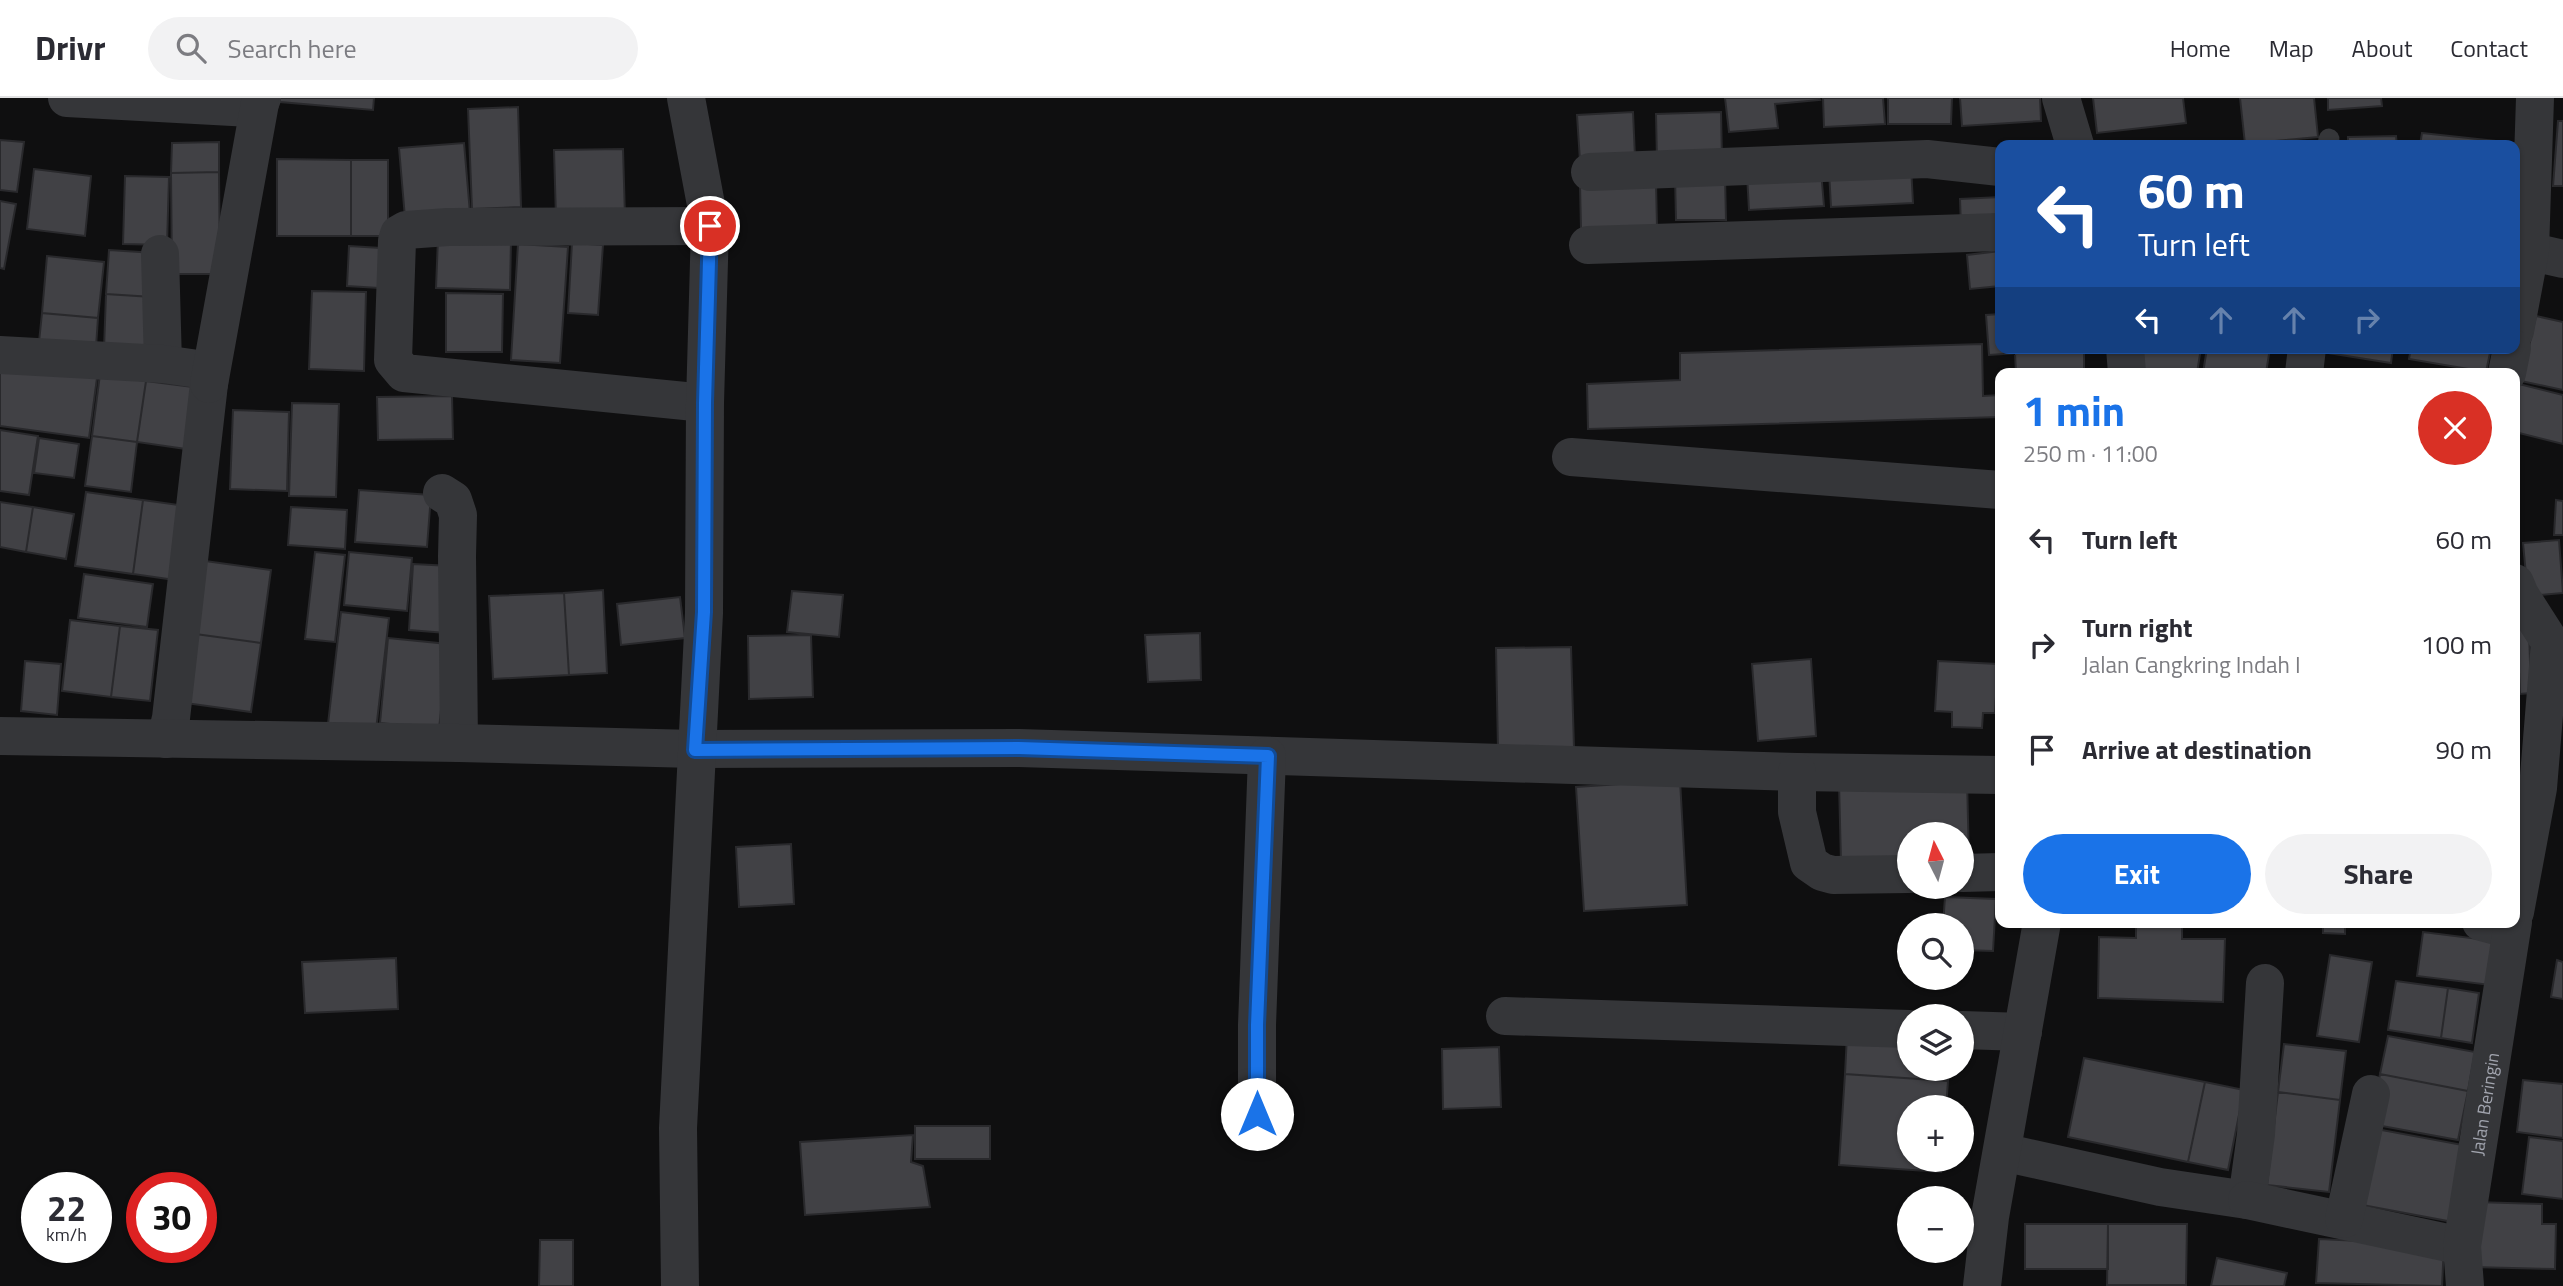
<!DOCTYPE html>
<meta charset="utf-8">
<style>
:root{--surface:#fff;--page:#f2f2f3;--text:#2b2b33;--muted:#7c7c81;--line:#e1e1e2;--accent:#1a73e8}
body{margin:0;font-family:"Titillium Web",sans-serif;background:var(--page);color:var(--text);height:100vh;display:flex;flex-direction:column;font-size:26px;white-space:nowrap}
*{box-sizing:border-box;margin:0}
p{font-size:23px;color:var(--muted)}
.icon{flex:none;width:38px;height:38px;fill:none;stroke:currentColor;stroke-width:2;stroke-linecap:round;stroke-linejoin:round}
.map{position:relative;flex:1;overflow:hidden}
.details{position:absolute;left:1995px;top:270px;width:525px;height:560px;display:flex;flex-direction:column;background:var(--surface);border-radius:14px;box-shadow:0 2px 5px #0004}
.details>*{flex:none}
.guide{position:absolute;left:1995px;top:42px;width:525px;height:214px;border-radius:14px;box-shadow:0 2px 5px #0004;background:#1a4fa0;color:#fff;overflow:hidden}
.needle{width:46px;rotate:354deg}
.tools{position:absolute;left:1897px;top:724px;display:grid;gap:14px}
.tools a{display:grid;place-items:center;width:77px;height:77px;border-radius:50%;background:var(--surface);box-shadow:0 2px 5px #0004;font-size:35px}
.speed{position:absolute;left:21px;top:1074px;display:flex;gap:14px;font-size:35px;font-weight:700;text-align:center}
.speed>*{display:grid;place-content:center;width:91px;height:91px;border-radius:50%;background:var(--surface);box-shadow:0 2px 5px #0004;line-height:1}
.speed small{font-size:18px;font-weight:400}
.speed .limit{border:10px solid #d22;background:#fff;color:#111}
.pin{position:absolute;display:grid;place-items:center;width:60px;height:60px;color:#fff;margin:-30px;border:4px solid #fff;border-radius:50%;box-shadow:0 2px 7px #0007}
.me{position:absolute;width:77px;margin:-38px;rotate:0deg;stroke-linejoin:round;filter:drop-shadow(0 0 5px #0008)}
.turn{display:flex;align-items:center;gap:24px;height:147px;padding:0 28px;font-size:32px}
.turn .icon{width:91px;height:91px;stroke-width:2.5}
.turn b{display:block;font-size:49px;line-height:60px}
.lanes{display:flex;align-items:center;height:66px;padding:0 28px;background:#0003;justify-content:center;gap:35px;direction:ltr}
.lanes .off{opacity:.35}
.round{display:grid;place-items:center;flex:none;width:74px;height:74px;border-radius:37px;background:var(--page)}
.headline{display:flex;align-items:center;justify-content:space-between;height:119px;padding:0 28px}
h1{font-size:42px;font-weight:700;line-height:52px;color:var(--accent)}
.button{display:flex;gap:14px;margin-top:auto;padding:14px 28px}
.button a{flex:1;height:80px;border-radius:42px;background:var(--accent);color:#fff;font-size:28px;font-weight:700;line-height:80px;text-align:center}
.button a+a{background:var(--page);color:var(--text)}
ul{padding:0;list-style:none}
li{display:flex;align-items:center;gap:21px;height:105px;padding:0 28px}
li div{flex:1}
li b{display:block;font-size:26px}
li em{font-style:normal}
header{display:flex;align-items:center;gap:42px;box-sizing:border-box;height:98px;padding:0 35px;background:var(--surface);border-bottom:2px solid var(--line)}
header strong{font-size:33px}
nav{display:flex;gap:38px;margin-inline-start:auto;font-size:24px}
.search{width:490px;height:63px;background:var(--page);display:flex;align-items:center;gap:18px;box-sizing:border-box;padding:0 24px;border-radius:38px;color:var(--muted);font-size:26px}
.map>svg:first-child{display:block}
</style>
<header>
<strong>Drivr</strong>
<div class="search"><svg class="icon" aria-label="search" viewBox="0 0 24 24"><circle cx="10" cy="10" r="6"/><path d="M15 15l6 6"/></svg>Search here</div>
<nav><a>Home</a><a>Map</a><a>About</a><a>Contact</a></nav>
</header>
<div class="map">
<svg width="2563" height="1188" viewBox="0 0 2563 1188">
<rect width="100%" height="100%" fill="#0f0f10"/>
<path fill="#414145" stroke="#29292c" stroke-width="2" d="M280 0H374L373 12 280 4Z
M1725 0H1819L1820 2 1775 6 1778 30 1729 34Z
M1823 0H1883L1885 26 1824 29Z
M1888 0H1952L1951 26H1888Z
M1960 0H2040L2041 23 1962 28Z
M2093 0H2183L2186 25 2097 35Z
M2240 0H2314L2318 39 2245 46Z
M2328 0H2381L2382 8 2328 12Z
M518 9 521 109 472 111 468 11Z
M1633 14 1635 59 1580 63 1577 17Z
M1721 14 1722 62 1657 63 1656 16Z
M2558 23H2563V88H2553Z
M2422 35 2524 46 2420 47Z
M2396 38 2397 47H2348V39Z
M0 42 24 44 17 94 0 92Z
M219 44V74L171 75 172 45Z
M464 45 470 115 405 120 399 50Z
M623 51 625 119 556 120 554 52Z
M277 61 351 62V138H277Z
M351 62H388V138H351Z
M1911 68 1913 105 1831 109 1829 73Z
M34 71 91 78 85 138 27 131Z
M1821 73 1824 108 1749 112 1747 77Z
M219 74 220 176H172L171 75Z
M125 78 169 79 167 147 123 146Z
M1675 78H1725L1726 122H1676Z
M1656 85 1657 128 1581 131 1580 87Z
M2000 99V128L1961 129 1960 101Z
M0 103 16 106 4 171 0 170Z
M438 140 511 142 510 192 436 190Z
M572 145 603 147 598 217 568 215Z
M518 146 568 149 560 265 511 262Z
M349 148 381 150 379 190 347 188Z
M109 152 155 155 152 199 106 196Z
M2000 153V188L1970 191 1967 157Z
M47 158 104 164 98 220 42 215Z
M312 193 366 194 364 273 309 271Z
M446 195 503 196 502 254H446Z
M106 196 152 199V255L104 251Z
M42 215 98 220 96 249 39 244Z
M2000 216V250H2062L2063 252 1989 257 1986 217Z
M2536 218 2563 224V292L2521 283Z
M1982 246 1983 298 2000 297V319L1588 331 1587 286 1680 282V255Z
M2142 250H2201L2197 275H2138Z
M2207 250H2270L2266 275H2203Z
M2315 250H2393L2391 265 2315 253Z
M2411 250H2491L2486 274 2409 261Z
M2084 252V275H2016L2015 255Z
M0 267 97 280 89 340 0 328Z
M100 276 146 283 137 344 92 338Z
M146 283 201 290 193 352 137 344Z
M2515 285 2563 297V346L2515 334Z
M452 298 453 341 378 342 377 299Z
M292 305 339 306 336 399 289 398Z
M233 312 289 314 287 393 230 391Z
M0 332 38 338 29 397 0 393Z
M92 338 137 344 131 394 85 388Z
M39 340 79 346 74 380 34 375Z
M359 392 431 397 427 449 355 444Z
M86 394 143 402 133 476 75 468Z
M143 402 186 408 175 482 133 476Z
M2556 402 2563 403V437H2554Z
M0 404 33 409 26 454 0 449Z
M33 409 74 416 66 461 26 454Z
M291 409 347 412 345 451 288 447Z
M2559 442 2563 495 2528 498 2523 445Z
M315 454 345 457 335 544 305 541Z
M349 454 412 460 407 513 344 507Z
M198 462 271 472 261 545 188 535Z
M413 466 451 468 446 535 409 532Z
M84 476 153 486 147 529 78 520Z
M603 492 607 575 569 577 564 495Z
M792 493 843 497 839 539 787 534Z
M564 495 569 577 493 581 489 498Z
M680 499 685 540 621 547 617 506Z
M341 514 389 520 376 632 328 626Z
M70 522 120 528 111 599 62 593Z
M120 528 158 532 150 603 111 599Z
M2515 531H2529L2531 595 2520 596 2519 574H2515Z
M188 535 261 545 251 614 178 604Z
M1200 535 1201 582 1148 584 1145 537Z
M811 537 813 599 749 601 748 538Z
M388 540 448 546 439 631 380 625Z
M1571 549 1574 650 1498 652 1496 550Z
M1811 561 1816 638 1758 643 1752 566Z
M25 563 61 566 57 617 21 613Z
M1938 563 1998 566 1995 615H1983L1982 630 1952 629V614L1935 613Z
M1967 681 1969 761H1962V737H1909V762L1841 764 1839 685Z
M1680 682 1687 807 1584 813 1576 689Z
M791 746 794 806 739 809 736 749Z
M1945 799 1996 801 1993 853 1962 852V828H1943Z
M2323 824H2345V836L2323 835Z
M2136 828 2182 829V841H2225L2223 904 2098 900 2099 839 2136 840Z
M2423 834 2495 843 2490 887 2417 878Z
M2330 857 2372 864 2359 944 2317 938Z
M396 860 398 911 305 915 302 864Z
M2557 862 2563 864V901L2551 899Z
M2396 883 2448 890 2441 940 2388 932Z
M2448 890 2479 895 2472 945 2441 940Z
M1847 937 1909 941V971H1949L1948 983 1845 976Z
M2388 938 2475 954 2468 993 2380 976Z
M2284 946 2346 953 2340 1002 2278 994Z
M1499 949 1501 1009 1443 1011 1442 951Z
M2084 960 2205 984 2188 1064 2068 1039Z
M1845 976 1948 983 1946 1010H1909V1062H1942L1941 1074 1839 1067Z
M2380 976 2468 993 2458 1042 2371 1026Z
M2523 982 2563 986V1040L2517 1034Z
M2205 984 2244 992 2228 1072 2188 1064Z
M2278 994 2340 1002 2329 1094 2267 1087Z
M915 1028H990V1061H915Z
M2371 1030 2468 1048 2453 1124 2357 1106Z
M913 1037 911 1064 923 1068 930 1109 805 1117 800 1044Z
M2529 1039 2563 1043V1101L2522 1096Z
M2474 1104 2542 1106V1126H2556L2555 1171 2472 1169Z
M2025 1126H2108V1171H2025Z
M2108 1126H2187L2186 1187H2107Z
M2319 1141 2444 1147 2442 1188 2316 1185Z
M540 1142H573V1188H539Z
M2217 1160 2287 1175 2284 1188H2211Z"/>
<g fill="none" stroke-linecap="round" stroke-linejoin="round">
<path stroke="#353639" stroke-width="21" d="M2328 47 2329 41"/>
<g stroke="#353639" stroke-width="38">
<path d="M67 0 251 10 260 5 262 0"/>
<path d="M2061 0 2075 47"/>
<path d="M1590 74 1927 61 2000 69"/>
<path d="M1588 147 2000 134"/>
<path d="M2515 150 2563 161"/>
<path d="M160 156 163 266"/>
<path d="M2515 233 2530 153 2535 0"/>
<path d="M2125 250 2127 275"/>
<path d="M0 257 163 266 205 272 210 277 171 620 166 641"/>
<path d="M2304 275 2307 250"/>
<path d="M2507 275 2512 250"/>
<path d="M209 286 260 5"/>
<path d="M705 305 404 275 393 262 397 143 399 136 406 132 448 129 710 128"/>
<path d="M1571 359 2000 392"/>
<path d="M442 395 453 402 458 417 457 458 459 645"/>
<path d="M2515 485 2520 497 2550 544 2538 690 2515 814"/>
<path d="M0 638 459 645 695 651 1019 650 1797 674 2000 677"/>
<path d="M1797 674V714L1809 765 1822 774 1833 777 1909 776"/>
<path d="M1962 775 2000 774"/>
<path d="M2481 824 2511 832"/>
<path d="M1505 918 1909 931"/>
<path d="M1962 932 2023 934"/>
<path d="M1257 1016V927L1267 658"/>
<path d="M2002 1054 2160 1089 2247 1102 2256 1036 2265 885"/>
<path d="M2247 1102 2462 1148"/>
<path d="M2344 1121 2371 996"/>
<path d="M680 1188 678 1030 704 515 705 305 710 128 686 0"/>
<path d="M1982 1188 1990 1119 2042 824"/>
<path id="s1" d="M2465 1188 2462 1148 2513 824"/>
</g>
</g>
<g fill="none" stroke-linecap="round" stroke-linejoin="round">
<g stroke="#114b97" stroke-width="18">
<path id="route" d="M710 128 705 305 704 514 695 652 1019 650 1268 658 1257 927V1016"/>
</g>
<use href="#route" stroke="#1a73e8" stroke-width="12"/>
</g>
<g text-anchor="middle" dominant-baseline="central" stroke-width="6" stroke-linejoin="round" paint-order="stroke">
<g font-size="18" fill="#a2a5af" stroke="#0a0a0b">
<text stroke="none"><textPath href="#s1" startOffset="184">Jalan Beringin</textPath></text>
</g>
</g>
</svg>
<div class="tools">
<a><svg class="needle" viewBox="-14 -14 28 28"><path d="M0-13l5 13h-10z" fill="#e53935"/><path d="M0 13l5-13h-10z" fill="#7c7c81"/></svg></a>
<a><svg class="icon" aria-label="search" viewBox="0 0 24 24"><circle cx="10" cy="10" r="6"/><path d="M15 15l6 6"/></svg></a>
<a><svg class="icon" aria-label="layers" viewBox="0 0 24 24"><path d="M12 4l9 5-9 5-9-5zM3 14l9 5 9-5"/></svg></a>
<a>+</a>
<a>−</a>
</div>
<div class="speed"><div>22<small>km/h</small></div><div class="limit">30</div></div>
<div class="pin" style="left:710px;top:128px;background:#d93025"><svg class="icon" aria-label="arrive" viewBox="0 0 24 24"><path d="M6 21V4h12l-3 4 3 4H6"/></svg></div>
<svg class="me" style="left:1257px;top:1016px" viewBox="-20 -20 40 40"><circle r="19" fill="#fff"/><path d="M0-13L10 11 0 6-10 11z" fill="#1a73e8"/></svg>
<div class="guide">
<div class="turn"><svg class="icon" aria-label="left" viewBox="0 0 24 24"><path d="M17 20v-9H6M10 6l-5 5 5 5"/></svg><div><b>60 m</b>Turn left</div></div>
<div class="lanes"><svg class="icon" aria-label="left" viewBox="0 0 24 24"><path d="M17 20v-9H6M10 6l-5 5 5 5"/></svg><svg class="icon off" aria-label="ahead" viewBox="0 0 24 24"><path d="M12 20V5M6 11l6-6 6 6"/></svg><svg class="icon off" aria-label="ahead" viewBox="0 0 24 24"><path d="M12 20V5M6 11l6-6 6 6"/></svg><svg class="icon off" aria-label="right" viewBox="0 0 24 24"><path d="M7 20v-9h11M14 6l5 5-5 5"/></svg></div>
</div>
<section class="details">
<div class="headline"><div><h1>1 min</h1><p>250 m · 11:00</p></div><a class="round" style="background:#d93025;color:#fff"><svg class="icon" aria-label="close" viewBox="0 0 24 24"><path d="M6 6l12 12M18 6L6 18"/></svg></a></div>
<ul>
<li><svg class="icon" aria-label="left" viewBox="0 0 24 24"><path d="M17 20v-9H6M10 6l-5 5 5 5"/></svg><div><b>Turn left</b></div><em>60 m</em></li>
<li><svg class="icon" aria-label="right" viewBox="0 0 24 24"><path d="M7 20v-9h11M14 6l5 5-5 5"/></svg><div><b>Turn right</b><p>Jalan Cangkring Indah I</p></div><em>100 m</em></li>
<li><svg class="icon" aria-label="arrive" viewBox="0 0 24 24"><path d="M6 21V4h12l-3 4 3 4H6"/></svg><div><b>Arrive at destination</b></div><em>90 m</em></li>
</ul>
<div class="button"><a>Exit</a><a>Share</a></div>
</section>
</div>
